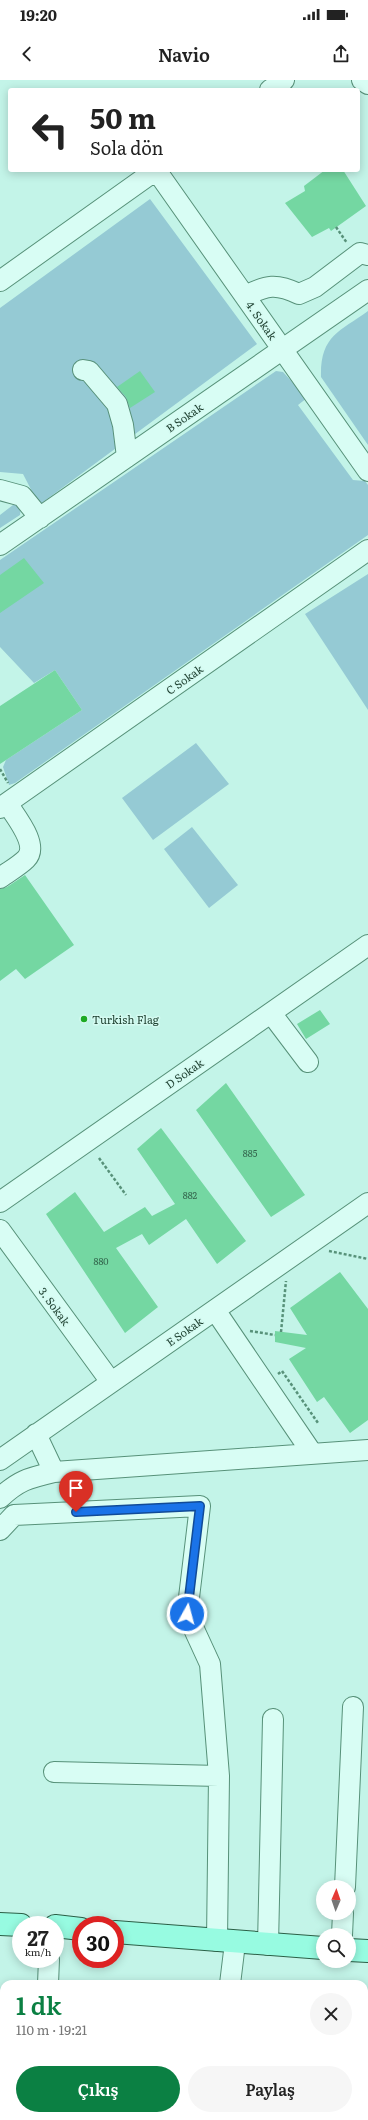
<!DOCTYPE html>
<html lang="tr">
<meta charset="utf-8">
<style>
:root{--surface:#fff;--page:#f6f6f6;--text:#222;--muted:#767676;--accent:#0b8043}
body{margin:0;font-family:Literata,serif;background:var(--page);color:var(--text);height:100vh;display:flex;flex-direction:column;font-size:15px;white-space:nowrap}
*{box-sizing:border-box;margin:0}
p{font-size:13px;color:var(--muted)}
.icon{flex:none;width:22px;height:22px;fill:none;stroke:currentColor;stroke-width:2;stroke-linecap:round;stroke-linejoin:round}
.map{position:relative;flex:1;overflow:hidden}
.details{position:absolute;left:0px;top:1900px;width:368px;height:140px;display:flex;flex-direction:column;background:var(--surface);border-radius:12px 12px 0 0;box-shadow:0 2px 10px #0003}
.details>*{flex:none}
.hud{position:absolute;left:8px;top:8px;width:352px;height:84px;border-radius:4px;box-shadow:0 2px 10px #0003;background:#fff;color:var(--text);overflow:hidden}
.needle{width:26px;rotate:2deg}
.tools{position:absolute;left:316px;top:1800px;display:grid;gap:8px}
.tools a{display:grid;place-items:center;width:40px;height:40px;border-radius:50%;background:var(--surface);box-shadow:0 2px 10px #0003;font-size:20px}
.speed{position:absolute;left:12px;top:1836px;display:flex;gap:8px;font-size:20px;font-weight:700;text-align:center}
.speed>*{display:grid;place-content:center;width:52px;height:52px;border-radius:50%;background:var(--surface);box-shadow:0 2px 10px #0003;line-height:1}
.speed small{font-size:10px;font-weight:400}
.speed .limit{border:6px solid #d22;background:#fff;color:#111}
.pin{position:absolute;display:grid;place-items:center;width:34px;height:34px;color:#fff;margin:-41px -17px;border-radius:50% 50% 50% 0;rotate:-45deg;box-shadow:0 0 4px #0007}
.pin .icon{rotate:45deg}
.me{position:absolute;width:44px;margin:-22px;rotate:7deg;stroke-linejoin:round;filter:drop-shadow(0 0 3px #0008)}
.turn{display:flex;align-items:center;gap:14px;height:84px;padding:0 16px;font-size:18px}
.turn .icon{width:52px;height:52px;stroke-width:2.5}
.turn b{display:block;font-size:28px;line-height:34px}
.round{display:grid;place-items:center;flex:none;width:42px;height:42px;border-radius:21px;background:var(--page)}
.head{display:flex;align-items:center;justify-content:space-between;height:68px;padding:0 16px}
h1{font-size:24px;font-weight:600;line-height:30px;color:var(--accent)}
.action{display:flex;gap:8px;margin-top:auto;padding:8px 16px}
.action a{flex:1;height:46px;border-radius:24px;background:var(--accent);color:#fff;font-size:16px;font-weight:600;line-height:46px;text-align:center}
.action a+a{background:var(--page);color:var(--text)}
.status{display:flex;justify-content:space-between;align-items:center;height:28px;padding:0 20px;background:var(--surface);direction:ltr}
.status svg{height:11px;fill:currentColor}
header{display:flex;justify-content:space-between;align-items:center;height:52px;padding:0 16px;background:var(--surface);font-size:18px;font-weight:600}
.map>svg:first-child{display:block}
</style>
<div class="status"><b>19:20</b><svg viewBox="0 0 49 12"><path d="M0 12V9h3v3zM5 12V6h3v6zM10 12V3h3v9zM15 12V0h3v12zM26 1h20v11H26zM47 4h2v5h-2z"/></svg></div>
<header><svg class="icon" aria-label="back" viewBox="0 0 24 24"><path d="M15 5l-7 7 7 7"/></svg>Navio<svg class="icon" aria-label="share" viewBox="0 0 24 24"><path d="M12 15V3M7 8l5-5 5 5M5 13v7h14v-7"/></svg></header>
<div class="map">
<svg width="368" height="2040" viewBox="0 0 368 2040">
<rect width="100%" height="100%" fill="#c3f4e8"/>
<path fill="#95cad4" d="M150 119 257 264 39 425 23 394 0 392V228Z
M368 231V365L321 297C320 256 339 252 368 231Z
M276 291 283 292 307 318 298 325 353 400 365 401 368 405V455L15 703 9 705 3 687 6 680 82 630 55 590 34 603 0 567V480Z
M13 425H18L21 427 20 435 0 448V435Z
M368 494V630L305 534Z
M196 663 229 704 153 760 122 718Z
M192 747 238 805 209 828 164 769Z"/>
<path fill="#74d7a2" d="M325 90H343L366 126 331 151 329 148 312 157 285 123 305 111 304 106Z
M140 291 155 312 130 328 126 317 117 307Z
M24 478 44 503 0 533V495Z
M55 590 82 630 0 684V626Z
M25 795 74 865 25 899 16 889 0 901V809L7 807Z
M320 930 330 944 306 959 297 944Z
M226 1003 305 1115 271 1137 196 1030Z
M161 1048 246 1161 217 1184 186 1139 149 1165 142 1154 116 1168 158 1227 125 1253 46 1134 75 1112 104 1152 145 1127 152 1136 175 1124 137 1069Z
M340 1192 368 1229V1340L350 1353 324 1317 317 1322 289 1279 306 1268 275 1262V1251L307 1255 290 1228Z"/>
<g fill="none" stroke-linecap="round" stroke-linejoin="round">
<g stroke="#579179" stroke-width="22">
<path id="minor" d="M362 0 368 4
M270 10 284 0
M156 90 368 391
M0 201 156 90
M245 216C267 205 276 203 299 214L315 207 360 173 368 175
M83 290 89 291 117 324 123 345 127 377
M0 410 22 416 40 438
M0 465 368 210
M0 728 368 470
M0 798C8 792 19 786 26 779 40 765 15 736 7 723
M271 933 308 982
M0 1122 368 865
M0 1150 111 1302
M215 1230 312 1373
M36 1354 54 1392
M0 1380 368 1123
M0 1418C19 1400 29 1398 54 1392L368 1370
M0 1450 14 1435 200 1426 187 1534 210 1584 219 1696 217 1861
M54 1692 219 1696
M345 1807 353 1627
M342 1855 343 1833
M268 1865 273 1639
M48 1904 49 1879
M230 1904 235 1863
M0 1938H4
M364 1960H368
M0 2013 4 2012
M52 2036V2040
M220 2040V2036
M316 2040 368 2039"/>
</g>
<g stroke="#2b5f46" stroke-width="24">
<path id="major" d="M0 1844 21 1845
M55 1846 81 1849
M115 1852 323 1868
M349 1870 368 1871"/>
</g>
<path stroke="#579179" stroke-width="2.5" stroke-dasharray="3 2" stroke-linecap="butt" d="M336 147 347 163
M0 689 8 703
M99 1078 126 1115
M329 1171 368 1179
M250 1251 275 1255
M281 1252 286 1201
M278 1294 282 1291 318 1343"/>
<use href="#minor" stroke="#d8fdf4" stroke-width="20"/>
<use href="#major" stroke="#97fbe1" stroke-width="22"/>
</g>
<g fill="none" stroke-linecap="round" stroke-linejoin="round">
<g stroke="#114b97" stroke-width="10">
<path id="route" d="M76 1432 200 1426 187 1534"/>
</g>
<use href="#route" stroke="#1a73e8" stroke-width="7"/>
</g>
<circle fill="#1ea924" stroke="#d4faf1" stroke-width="1.5" cx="84" cy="939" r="4"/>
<g text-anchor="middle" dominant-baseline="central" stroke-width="3" stroke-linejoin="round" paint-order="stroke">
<g font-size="9" fill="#33654c">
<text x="250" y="1073">885</text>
<text x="190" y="1115">882</text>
<text x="101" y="1181">880</text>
</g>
<g font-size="11" fill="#1d3f2f" stroke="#d4faf1">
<text transform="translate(262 240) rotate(55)">4. Sokak</text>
<text transform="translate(184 337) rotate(-35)">B Sokak</text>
<text transform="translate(184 599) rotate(-35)">C Sokak</text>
<text transform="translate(184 993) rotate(-35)">D Sokak</text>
<text transform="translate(55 1226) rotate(54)">3. Sokak</text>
<text transform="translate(184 1251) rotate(-35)">E Sokak</text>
</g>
<g font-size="11" fill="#1d3f2f" stroke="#d4faf1" text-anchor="start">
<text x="92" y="939">Turkish Flag</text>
</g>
</g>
</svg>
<div class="tools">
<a><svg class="needle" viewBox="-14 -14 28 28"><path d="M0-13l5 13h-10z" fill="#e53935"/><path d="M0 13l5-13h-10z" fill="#767676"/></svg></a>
<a><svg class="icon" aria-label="search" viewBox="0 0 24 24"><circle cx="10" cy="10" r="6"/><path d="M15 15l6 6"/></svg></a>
</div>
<div class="speed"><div>27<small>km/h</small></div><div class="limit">30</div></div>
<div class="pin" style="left:76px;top:1432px;background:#d93025"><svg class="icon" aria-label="arrive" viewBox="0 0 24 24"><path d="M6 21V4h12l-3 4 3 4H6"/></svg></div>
<svg class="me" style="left:187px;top:1534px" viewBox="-20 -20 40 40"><circle r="17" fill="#1a73e8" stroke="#fff" stroke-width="3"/><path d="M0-11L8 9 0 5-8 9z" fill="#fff"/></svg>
<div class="hud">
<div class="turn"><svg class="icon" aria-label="left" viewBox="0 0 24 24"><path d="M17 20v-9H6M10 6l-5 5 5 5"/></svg><div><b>50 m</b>Sola dön</div></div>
</div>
<section class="details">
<div class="head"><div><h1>1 dk</h1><p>110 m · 19:21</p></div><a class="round"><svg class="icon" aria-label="close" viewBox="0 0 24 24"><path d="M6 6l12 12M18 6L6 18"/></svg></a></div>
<div class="action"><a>Çıkış</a><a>Paylaş</a></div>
</section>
</div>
